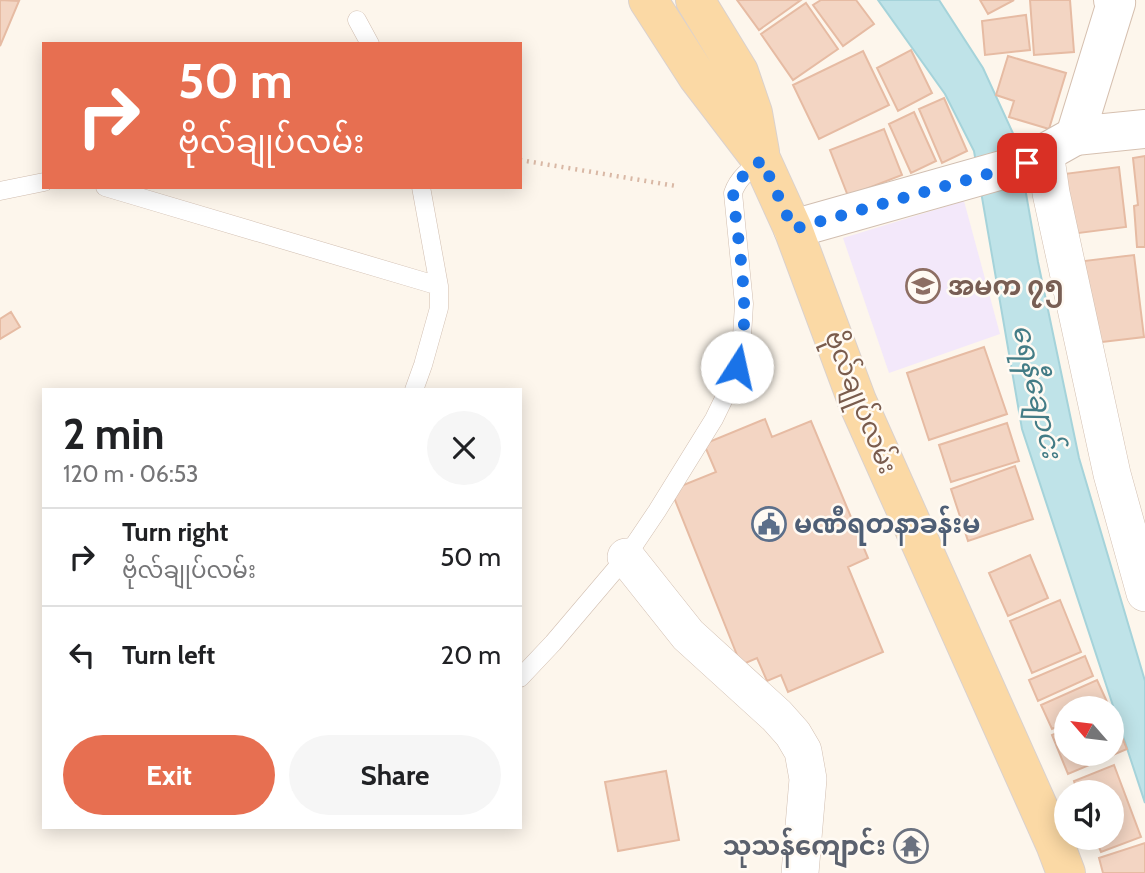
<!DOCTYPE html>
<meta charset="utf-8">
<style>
:root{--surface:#fff;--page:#f6f6f6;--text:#202124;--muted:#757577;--line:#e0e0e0;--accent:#e76f51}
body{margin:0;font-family:Cabin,"Noto Sans Myanmar",sans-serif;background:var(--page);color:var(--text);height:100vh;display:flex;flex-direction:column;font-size:26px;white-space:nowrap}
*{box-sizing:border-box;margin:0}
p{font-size:23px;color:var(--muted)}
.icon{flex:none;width:38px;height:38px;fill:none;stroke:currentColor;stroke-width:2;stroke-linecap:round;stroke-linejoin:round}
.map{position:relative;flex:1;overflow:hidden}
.sheet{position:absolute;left:42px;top:388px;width:480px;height:441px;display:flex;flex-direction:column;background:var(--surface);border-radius:0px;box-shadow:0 4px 18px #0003}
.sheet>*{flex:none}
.guide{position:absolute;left:42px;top:42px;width:480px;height:147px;border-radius:0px;box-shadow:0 4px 18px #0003;background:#e76f51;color:#fff;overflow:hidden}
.needle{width:46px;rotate:298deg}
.buttons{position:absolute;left:1054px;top:696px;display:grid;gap:14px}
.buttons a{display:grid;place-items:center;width:70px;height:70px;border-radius:50%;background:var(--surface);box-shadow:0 4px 18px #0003;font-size:35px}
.pin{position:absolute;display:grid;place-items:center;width:60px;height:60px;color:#fff;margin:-30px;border-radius:14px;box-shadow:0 4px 10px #0006}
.me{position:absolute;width:77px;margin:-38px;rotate:10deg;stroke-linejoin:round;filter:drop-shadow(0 0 5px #0008)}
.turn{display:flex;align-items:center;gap:24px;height:147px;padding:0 21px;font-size:32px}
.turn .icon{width:91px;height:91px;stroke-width:2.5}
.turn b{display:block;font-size:49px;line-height:60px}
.round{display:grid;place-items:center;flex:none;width:74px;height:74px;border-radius:37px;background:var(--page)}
.headline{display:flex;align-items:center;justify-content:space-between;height:119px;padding:0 21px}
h1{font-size:42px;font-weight:700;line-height:52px}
.primary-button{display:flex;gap:14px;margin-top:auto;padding:14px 21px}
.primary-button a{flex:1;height:80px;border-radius:42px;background:var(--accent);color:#fff;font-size:28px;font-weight:700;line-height:80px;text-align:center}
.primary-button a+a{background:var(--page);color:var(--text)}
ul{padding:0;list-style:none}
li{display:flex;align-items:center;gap:21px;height:98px;padding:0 21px;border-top:2px solid var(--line)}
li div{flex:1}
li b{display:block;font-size:26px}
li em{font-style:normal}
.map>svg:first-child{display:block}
</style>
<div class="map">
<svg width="1145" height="873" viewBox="0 0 1145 873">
<rect width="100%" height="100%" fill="#fdf6ec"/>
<path fill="#f3e8fa" d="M964 201 1000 334 889 373 843 238Z"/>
<path fill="#bfe3e8" stroke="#a5d3da" stroke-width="2" d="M878 0H939L983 68 1017 142 1038 262 1079 458 1145 681V803L1022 429 974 151 945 94Z"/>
<path fill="#f3d5c3" stroke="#e6bba3" stroke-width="2" d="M0 0 19 1 0 46Z
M737 0H801L759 30Z
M821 0H856L874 24 843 46 813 5Z
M980 0H1014L988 14Z
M1030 0H1070L1074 52 1034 55Z
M806 3 838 49 793 80 761 34Z
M1026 15 1030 50 985 55 982 21Z
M911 50 932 93 898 111 877 68Z
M863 51 889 105 819 139 793 85Z
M1008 56 1066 73 1049 129 1009 117 1014 101 996 95Z
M944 98 967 151 942 163 919 109Z
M914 112 936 161 911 173 889 124Z
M884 129 902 175 848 196 830 150Z
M1145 156V247H1137L1134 206 1138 205 1133 158Z
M1119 167 1126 227 1063 235 1056 175Z
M1134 255 1144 337 1094 343 1084 261Z
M11 312 20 327 0 339V319Z
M984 347 1007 414 929 440 907 373Z
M765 419 772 437 811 421 868 558 848 567 883 652 788 692 781 675 767 681 757 658 741 665 671 490 716 472 704 444Z
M1007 423 1019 461 951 482 939 445Z
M1015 466 1033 519 968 541 951 489Z
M1030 555 1048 598 1008 616 989 573Z
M1060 600 1081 652 1032 673 1010 621Z
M1085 656 1093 676 1038 701 1029 680Z
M1097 680 1108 704 1097 709H1066V723L1052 729 1041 705Z
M1111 711 1127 749 1068 774 1052 735 1066 729V754H1111Z
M1114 765 1141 837 1101 852 1095 838H1111V793H1078L1074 781Z
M666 771 679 840 618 851 605 782Z
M1145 843V873H1103L1099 858Z"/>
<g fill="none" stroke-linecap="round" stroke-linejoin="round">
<g stroke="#d1beb0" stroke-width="19">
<path id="service" d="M357 20 370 44
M105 187 439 286
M0 191 44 182
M414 390 423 365 439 308V286L421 187
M520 678 553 643 626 557 657 511 714 419 732 382 741 353 744 304 733 193C738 178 749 170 762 161"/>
</g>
<g stroke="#d1beb0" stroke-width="38">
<path id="minor" d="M1045 152 1051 193 1112 474 1145 593
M626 557 688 635 777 716 793 734 803 751 808 779 800 873"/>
</g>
<g stroke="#d1beb0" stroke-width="40">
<path id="tertiary" d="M793 229 1027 163 1075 136"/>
</g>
<g stroke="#d6c0b0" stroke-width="40">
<path id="secondary" d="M1113 0 1116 3 1075 136 1145 129"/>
</g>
<g stroke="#dad1cd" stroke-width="40">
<path id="primary" d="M648 0 697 76 762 161 793 229 857 401 1055 844 1066 873
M695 0 739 72 753 113 760 152"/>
</g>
<path stroke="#d9b8a5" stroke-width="4.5" stroke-dasharray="2 5" stroke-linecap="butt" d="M520 160 676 186"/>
<use href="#service" stroke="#fff" stroke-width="18"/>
<use href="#minor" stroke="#fff" stroke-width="37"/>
<use href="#tertiary" stroke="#fff" stroke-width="38"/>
<use href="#secondary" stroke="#fff" stroke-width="38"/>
<use href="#primary" stroke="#fbd9a5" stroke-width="38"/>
</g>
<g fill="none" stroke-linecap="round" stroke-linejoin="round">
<path stroke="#1a73e8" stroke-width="12" stroke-dasharray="0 21.6" d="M737 367C753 319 738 245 733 193 738 178 749 170 762 160L793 229 1027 163"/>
</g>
<defs>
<g id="school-ring" transform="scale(1.75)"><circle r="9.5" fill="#fffaf3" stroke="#8d6e63" stroke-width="1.5"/><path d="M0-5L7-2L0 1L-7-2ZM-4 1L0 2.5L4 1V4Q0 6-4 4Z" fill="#8d6e63"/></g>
<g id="civic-ring" transform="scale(1.75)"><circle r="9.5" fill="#fffaf3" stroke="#5c6f8a" stroke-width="1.5"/><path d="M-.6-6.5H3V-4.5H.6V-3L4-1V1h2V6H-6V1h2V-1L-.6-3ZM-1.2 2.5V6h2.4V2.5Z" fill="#5c6f8a"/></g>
<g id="temple-ring" transform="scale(1.75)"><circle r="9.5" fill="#fffaf3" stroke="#6b7280" stroke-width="1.5"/><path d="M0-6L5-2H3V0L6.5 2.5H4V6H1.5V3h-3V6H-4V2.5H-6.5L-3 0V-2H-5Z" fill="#6b7280"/></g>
</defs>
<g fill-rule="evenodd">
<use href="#school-ring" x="923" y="286"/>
<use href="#civic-ring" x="769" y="524"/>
<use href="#temple-ring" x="911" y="846"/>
</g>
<g text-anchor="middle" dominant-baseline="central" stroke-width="5" stroke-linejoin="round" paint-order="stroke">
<g font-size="26" font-weight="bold" fill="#785e54" stroke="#fffaf3" text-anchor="start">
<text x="948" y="286">အမက ၇၅</text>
</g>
<g font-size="26" fill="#7a5c4d" stroke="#fffaf3">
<text transform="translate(861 402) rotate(68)">ဗိုလ်‌ချုပ်‌လမ်း</text>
</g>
<g font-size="26" font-weight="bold" fill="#4e5e75" stroke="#fffaf3" text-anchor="start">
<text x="794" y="524">မဏီရတနာခန်းမ</text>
</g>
<g font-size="26" font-weight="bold" fill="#5b616d" stroke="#fffaf3" text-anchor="end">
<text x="886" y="846">သုသန်ကျောင်း</text>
</g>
<g font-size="28" font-style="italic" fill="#437c86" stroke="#fffaf3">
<text transform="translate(1038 391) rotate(77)">ရေနီချောင်း</text>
</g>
</g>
</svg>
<div class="buttons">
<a><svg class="needle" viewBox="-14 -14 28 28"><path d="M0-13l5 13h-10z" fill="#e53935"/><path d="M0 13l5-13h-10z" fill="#757577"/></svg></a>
<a><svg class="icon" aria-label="sound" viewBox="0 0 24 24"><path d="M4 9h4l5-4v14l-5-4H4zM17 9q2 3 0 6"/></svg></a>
</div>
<div class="pin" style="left:1027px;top:163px;background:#d93025"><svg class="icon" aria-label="arrive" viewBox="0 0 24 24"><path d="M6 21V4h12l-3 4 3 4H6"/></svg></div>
<svg class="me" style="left:737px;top:367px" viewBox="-20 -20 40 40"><circle r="19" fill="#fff"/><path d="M0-13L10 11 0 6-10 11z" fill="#1a73e8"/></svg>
<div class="guide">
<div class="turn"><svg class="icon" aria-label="right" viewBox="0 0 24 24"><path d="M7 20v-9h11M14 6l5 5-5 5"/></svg><div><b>50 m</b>ဗိုလ်‌ချုပ်‌လမ်း</div></div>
</div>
<section class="sheet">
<div class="headline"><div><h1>2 min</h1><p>120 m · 06:53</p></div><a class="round"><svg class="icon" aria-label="close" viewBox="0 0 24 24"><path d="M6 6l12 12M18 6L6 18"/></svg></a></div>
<ul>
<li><svg class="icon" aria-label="right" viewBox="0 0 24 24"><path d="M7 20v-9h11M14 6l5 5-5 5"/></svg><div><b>Turn right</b><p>ဗိုလ်‌ချုပ်‌လမ်း</p></div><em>50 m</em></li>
<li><svg class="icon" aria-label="left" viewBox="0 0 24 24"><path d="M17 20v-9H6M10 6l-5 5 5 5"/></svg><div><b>Turn left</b></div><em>20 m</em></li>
</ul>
<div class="primary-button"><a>Exit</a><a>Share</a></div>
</section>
</div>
